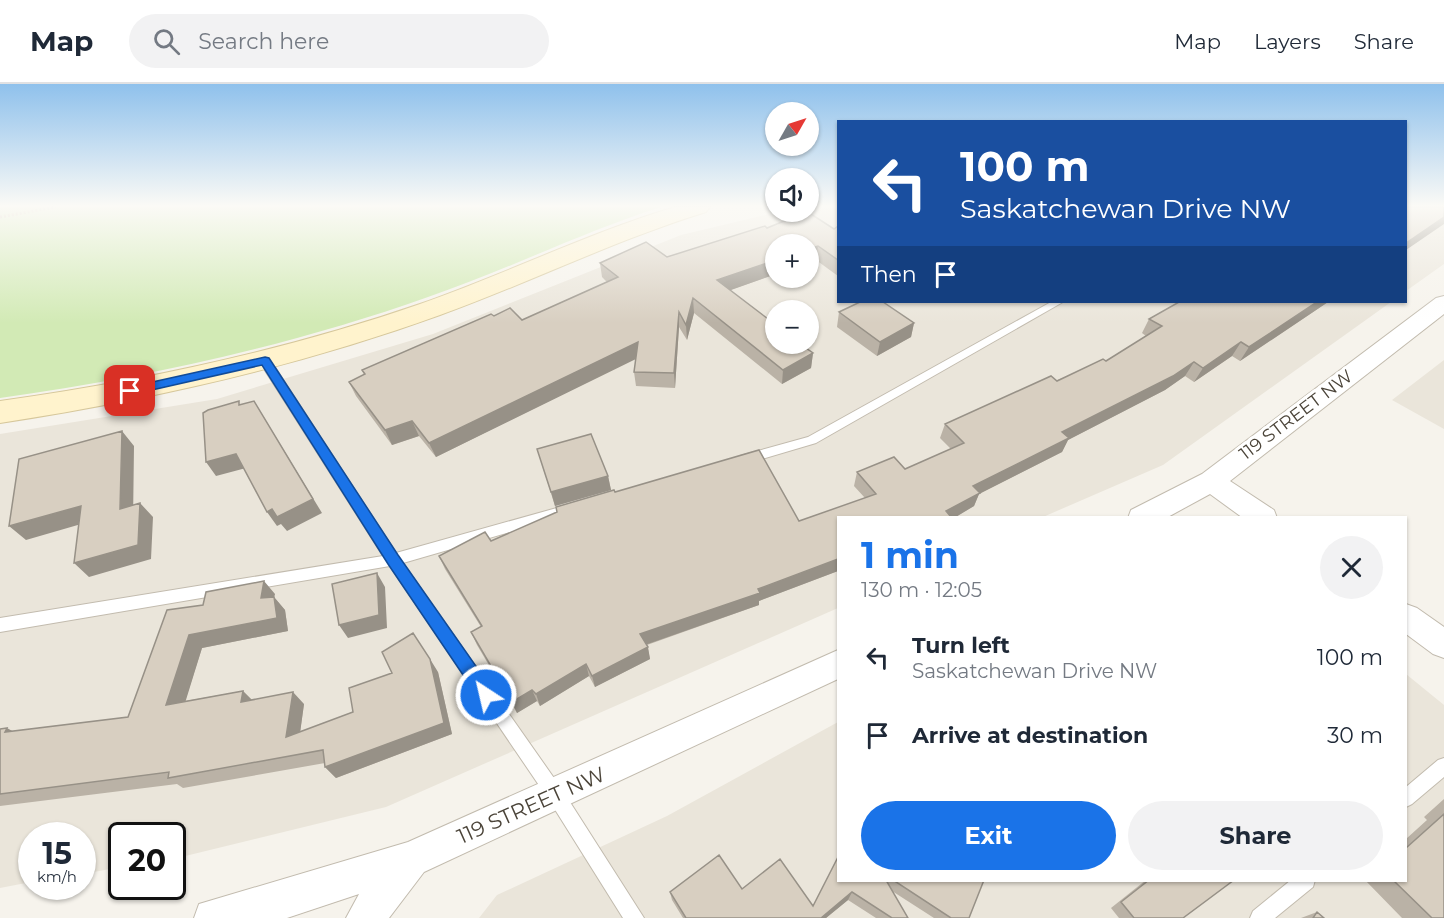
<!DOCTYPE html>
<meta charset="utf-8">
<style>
:root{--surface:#fff;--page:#f2f2f3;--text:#1f2937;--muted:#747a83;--line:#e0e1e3;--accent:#1a73e8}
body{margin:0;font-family:Montserrat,sans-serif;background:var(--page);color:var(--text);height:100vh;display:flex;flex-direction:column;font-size:22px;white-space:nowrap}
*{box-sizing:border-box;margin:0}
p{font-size:20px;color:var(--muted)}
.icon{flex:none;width:33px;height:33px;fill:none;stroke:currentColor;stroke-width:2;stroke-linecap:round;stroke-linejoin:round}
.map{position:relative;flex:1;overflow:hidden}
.drawer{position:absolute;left:837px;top:432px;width:570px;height:366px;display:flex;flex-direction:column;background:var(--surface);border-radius:0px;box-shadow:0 2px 4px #0004}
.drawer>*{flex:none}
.hud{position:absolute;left:837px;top:36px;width:570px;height:183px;border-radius:0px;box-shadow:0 2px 4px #0004;background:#1a4fa0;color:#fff;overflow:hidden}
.needle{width:39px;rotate:51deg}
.buttons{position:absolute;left:765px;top:18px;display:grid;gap:12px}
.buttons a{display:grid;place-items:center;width:54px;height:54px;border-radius:50%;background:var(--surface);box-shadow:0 2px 4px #0004;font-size:30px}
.speed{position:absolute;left:18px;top:738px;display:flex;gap:12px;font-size:30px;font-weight:700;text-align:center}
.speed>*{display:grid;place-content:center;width:78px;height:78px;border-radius:50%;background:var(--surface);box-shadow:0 2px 4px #0004;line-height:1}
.speed small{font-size:15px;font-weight:400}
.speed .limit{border:3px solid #111;border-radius:9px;background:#fff;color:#111}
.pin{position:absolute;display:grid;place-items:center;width:51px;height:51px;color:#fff;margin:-26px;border-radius:12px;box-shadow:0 3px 9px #0006}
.me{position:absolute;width:66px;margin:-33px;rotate:325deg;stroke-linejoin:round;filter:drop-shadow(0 0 4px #0008)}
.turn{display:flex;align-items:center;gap:21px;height:126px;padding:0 24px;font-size:27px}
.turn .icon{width:78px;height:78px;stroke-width:2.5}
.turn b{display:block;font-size:42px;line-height:51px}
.then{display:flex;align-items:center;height:57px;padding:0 24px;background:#0003;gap:12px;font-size:22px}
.round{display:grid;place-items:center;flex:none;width:63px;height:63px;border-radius:32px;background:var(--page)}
.overview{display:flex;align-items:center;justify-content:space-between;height:102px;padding:0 24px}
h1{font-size:36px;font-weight:700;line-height:45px;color:var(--accent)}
.cta{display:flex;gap:12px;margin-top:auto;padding:12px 24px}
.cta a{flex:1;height:69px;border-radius:36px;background:var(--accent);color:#fff;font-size:24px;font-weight:700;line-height:69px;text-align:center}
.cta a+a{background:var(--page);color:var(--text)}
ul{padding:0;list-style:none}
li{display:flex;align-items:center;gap:18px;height:78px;padding:0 24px}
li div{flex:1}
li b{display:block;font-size:22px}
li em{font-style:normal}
header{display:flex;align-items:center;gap:36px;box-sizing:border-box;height:84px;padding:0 30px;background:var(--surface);border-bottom:2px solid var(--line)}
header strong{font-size:28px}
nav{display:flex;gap:33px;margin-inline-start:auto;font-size:21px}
.search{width:420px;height:54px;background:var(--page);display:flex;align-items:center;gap:15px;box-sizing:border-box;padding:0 21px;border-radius:33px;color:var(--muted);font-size:22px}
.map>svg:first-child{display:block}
</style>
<header>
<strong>Map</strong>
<div class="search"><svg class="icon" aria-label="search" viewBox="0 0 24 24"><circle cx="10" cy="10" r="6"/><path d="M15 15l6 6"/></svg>Search here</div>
<nav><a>Map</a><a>Layers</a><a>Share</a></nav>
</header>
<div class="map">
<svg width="1444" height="834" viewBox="0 0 1444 834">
<rect width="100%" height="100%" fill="#f6f3ec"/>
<path fill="#eae5da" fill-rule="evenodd" d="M809 123H838V218H1391L1163 381 1043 433 838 434V524L386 723 173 775 172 752H122L121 783 83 790 82 752H32L31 798 0 804V350L217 315 433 250 681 151 778 128H808ZM776 160H808V194H776ZM776 226H808V260H776Z
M1406 123H1444V180L1406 207Z
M1444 276V345L1392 316Z
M1406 590 1444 621V834H479L497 811 667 732 838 638V796H1406Z"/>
<path fill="#d2eab5" d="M0 123H661C582 148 507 186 428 213 290 262 145 294 0 314Z"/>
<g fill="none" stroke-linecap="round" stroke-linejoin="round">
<g stroke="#c2bbae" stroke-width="2">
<path id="lane" d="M1051 218H1063L816 359 745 380 739 375 740 372 808 353Z
M265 273 269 274 396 469 571 420 576 421 578 425 576 429 403 479 561 704 644 834H623L549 716 390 482 0 548V534L383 472 259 277Z
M1444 674V693L1412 720 1406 723V703L1438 676Z
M1291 796H1315L1313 803 1275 834H1250L1253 827Z"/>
</g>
<g stroke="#c2bbae" stroke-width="2">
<path id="street" d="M1444 212V230L1230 397 1274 426 1277 434H1243L1210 410 1166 434H1128L1131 426 1202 390 1436 214Z
M1406 520 1417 524 1444 543V574L1433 570 1406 550Z
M838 566V595L424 788 389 834H346L359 810 287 834H194L199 820 408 758Z"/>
</g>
<g stroke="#d6c79b" stroke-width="2">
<path id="secondary" d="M675 123H710L706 128C615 156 529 199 440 231 297 283 149 316 0 339V317C143 297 284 267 420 220 506 190 588 149 675 123Z"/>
</g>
<path stroke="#c4b79f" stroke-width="3" stroke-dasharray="2 2" stroke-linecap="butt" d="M0 133 56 123"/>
<use href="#lane" fill="#fff" fill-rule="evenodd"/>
<use href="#street" fill="#fff" fill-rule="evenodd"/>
<use href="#secondary" fill="#fff3cd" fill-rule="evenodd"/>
</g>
<path fill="#bab2a6" d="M838 142V192L816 176 776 160V190L730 206 813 269 811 284 782 300 694 229 687 256 679 243 675 304 636 302 634 288 636 274 436 373 419 352 392 361 356 312 349 298 364 291 362 286 494 232 522 236 607 198 602 193 600 179 667 173 767 144 834 145Z
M1179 218H1328L1240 277 1232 272 1194 298 1185 292 1165 306 1068 356 1062 368 979 410 974 422 954 434H838V487L759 517V521L647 561 650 575 595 603 589 592 540 622 537 617 517 629 477 561 471 548 481 543 445 485 439 472 491 457 615 408 799 437 865 414 854 402 857 388 905 385 951 365 940 354 945 340 1106 277 1146 252 1142 249 1149 235Z
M839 228 914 239 911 253 877 272 837 243Z
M537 365 608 392 611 406 555 422Z
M275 510 274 513 285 526 288 547 202 564 185 617 243 607 252 616 304 620 300 648 353 628 438 588 452 650 336 694 325 683V679L183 704 177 700 0 722V645L13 647 128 633 203 521Z
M1444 715V834H1402L1365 796H1406V755L1427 736 1424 733Z
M838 796H984L969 834H934L892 807 908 834H876L848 816 826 834H683L672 816 670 808 742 805 813 822Z
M1146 796H1234L1183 834H1119L1111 824Z
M1317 828 1324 834H1301Z"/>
<path fill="#979187" d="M1444 133V140L1406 166V159Z
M818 162 816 176 808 179V165Z
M776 176V190L717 211V196Z
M693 214 694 229 687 256 686 241Z
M1317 218H1328L1240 277 1249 263Z
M679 228V243L675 304 674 289Z
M914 239 911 253 877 272 880 258Z
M638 258 640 273 436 373 429 359Z
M1241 258 1232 272 1194 298 1203 284Z
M813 269 811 284 782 300 783 286Z
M1194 278 1185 292 1165 306 1068 356 1062 368 979 410 974 422 954 434H944L946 427 973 402 1062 348Z
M254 317 322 429 287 447 281 440 277 442 267 428Z
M412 337 419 352 392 361 385 346Z
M122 347 134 362 133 439 120 425Z
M236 370 246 384 216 392 206 378Z
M608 392 611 406 555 422 551 408Z
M140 419 153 433 151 475 89 493 74 479Z
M81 422 95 436 26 456 9 442Z
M838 475V487L759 517V521L642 562 640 550Z
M377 489 385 503 387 544 348 554 339 541Z
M264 497 275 510 274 513 285 526 288 547 202 564 181 632 166 621 189 551 261 514Z
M648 563 650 575 595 603 592 592Z
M430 575 438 588 452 650 336 694 325 683Z
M586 580 589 592 540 622 536 610Z
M532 606 537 617 517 629 512 618Z
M243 607 255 619 241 618Z
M293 608 304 620 298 664 286 653Z
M7 644 26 655 5 648Z
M852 808 848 816 826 834H821Z"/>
<path fill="#d8cfc1" stroke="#979187" stroke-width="1.5" d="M1406 123H1444V133L1406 159Z
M806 128H808L834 145 838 142V176L818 162 808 165V160H776V176L717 196 776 241V260H800L813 269 783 286 693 214 686 241 679 228 674 289 634 288 638 258 429 359 412 337 385 346 349 298 365 290 362 286 491 230 494 232 510 224 522 236 618 193 600 179 646 158 667 173 765 142 767 144Z
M860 218H883L914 239 880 258 839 228Z
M1179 218H1317L1249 263 1241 258 1203 284 1194 278 1173 292 1062 348 1069 354 973 402 980 409 946 427 951 433 949 434H838V475L758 505 760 509 640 550 648 563 592 592 586 580 536 610 532 606 512 618 471 548 482 542 439 472 485 448 491 457 557 428 556 423 614 406 615 408 759 366 799 437 876 410 857 388 894 373 905 385 964 359 945 340 1051 292 1057 297 1103 275 1106 277 1162 242 1149 235Z
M239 317V321L254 317 313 415 277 433 272 425 267 428 236 370 206 378 203 329 208 326Z
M122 347 120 425 140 419 138 461 74 479 81 422 9 442 19 375Z
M591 350 608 392 551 408 537 365Z
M377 489 379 531 339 541 332 500Z
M264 497 261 514 274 513 277 534 189 551 166 621 243 607 241 618 293 608 286 653 353 628 349 604 392 589 382 568 413 549 430 575 444 639 325 683 323 666 168 694 169 688 0 710V645L7 644 5 648 128 633 167 526 203 521 206 508Z
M1444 730V834H1432L1393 796H1406V764Z
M719 771 742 805 780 775 813 822 838 773V796H886L908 834H892L852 808 821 834H686L670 808Z
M893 796H984L969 834H951Z
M1149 796H1234L1183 834H1134L1121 818Z
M1317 828 1324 834H1313Z"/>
<linearGradient id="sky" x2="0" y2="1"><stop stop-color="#8fc1ec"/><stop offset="0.51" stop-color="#fbfaf6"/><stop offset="1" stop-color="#fbfaf6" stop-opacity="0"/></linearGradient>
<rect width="1444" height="239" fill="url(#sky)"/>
<path fill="#1a73e8" stroke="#114b97" stroke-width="1.5" d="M265 273 269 274 398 471 492 605 494 611 492 616 486 618 480 616 388 480 262 281 130 311 124 307 130 303Z"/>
<g text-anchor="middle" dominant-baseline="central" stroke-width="6" stroke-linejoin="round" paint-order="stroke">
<g font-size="18" fill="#4b4439" stroke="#fff">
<text transform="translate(1296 331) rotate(-37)">119 STREET NW</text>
</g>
<g font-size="21" fill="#4b4439" stroke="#fff">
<text transform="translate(531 721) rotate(-24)">119 STREET NW</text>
</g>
</g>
</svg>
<div class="buttons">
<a><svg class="needle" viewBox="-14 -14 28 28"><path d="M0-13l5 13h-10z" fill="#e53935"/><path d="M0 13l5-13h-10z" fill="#747a83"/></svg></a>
<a><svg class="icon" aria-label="sound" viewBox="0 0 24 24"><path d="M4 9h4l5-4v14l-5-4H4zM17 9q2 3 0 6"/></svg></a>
<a>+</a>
<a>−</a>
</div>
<div class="speed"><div>15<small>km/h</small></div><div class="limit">20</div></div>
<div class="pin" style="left:130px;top:307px;background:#d93025"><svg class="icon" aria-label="arrive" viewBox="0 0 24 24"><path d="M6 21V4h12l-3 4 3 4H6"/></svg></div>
<svg class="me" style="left:486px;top:611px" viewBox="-20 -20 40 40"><circle r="17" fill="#1a73e8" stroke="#fff" stroke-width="3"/><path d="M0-11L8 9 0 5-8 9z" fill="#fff"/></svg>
<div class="hud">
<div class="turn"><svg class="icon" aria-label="left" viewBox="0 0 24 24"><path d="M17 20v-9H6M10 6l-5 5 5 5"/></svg><div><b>100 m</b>Saskatchewan Drive NW</div></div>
<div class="then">Then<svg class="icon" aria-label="arrive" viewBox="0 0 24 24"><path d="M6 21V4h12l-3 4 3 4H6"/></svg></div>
</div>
<section class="drawer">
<div class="overview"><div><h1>1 min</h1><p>130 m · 12:05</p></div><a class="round"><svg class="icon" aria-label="close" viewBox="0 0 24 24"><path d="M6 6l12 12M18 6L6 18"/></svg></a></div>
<ul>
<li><svg class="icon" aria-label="left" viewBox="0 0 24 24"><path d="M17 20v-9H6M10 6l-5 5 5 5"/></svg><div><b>Turn left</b><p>Saskatchewan Drive NW</p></div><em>100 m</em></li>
<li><svg class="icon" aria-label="arrive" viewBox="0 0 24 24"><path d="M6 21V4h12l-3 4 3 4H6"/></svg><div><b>Arrive at destination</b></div><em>30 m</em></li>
</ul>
<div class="cta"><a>Exit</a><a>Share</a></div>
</section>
</div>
